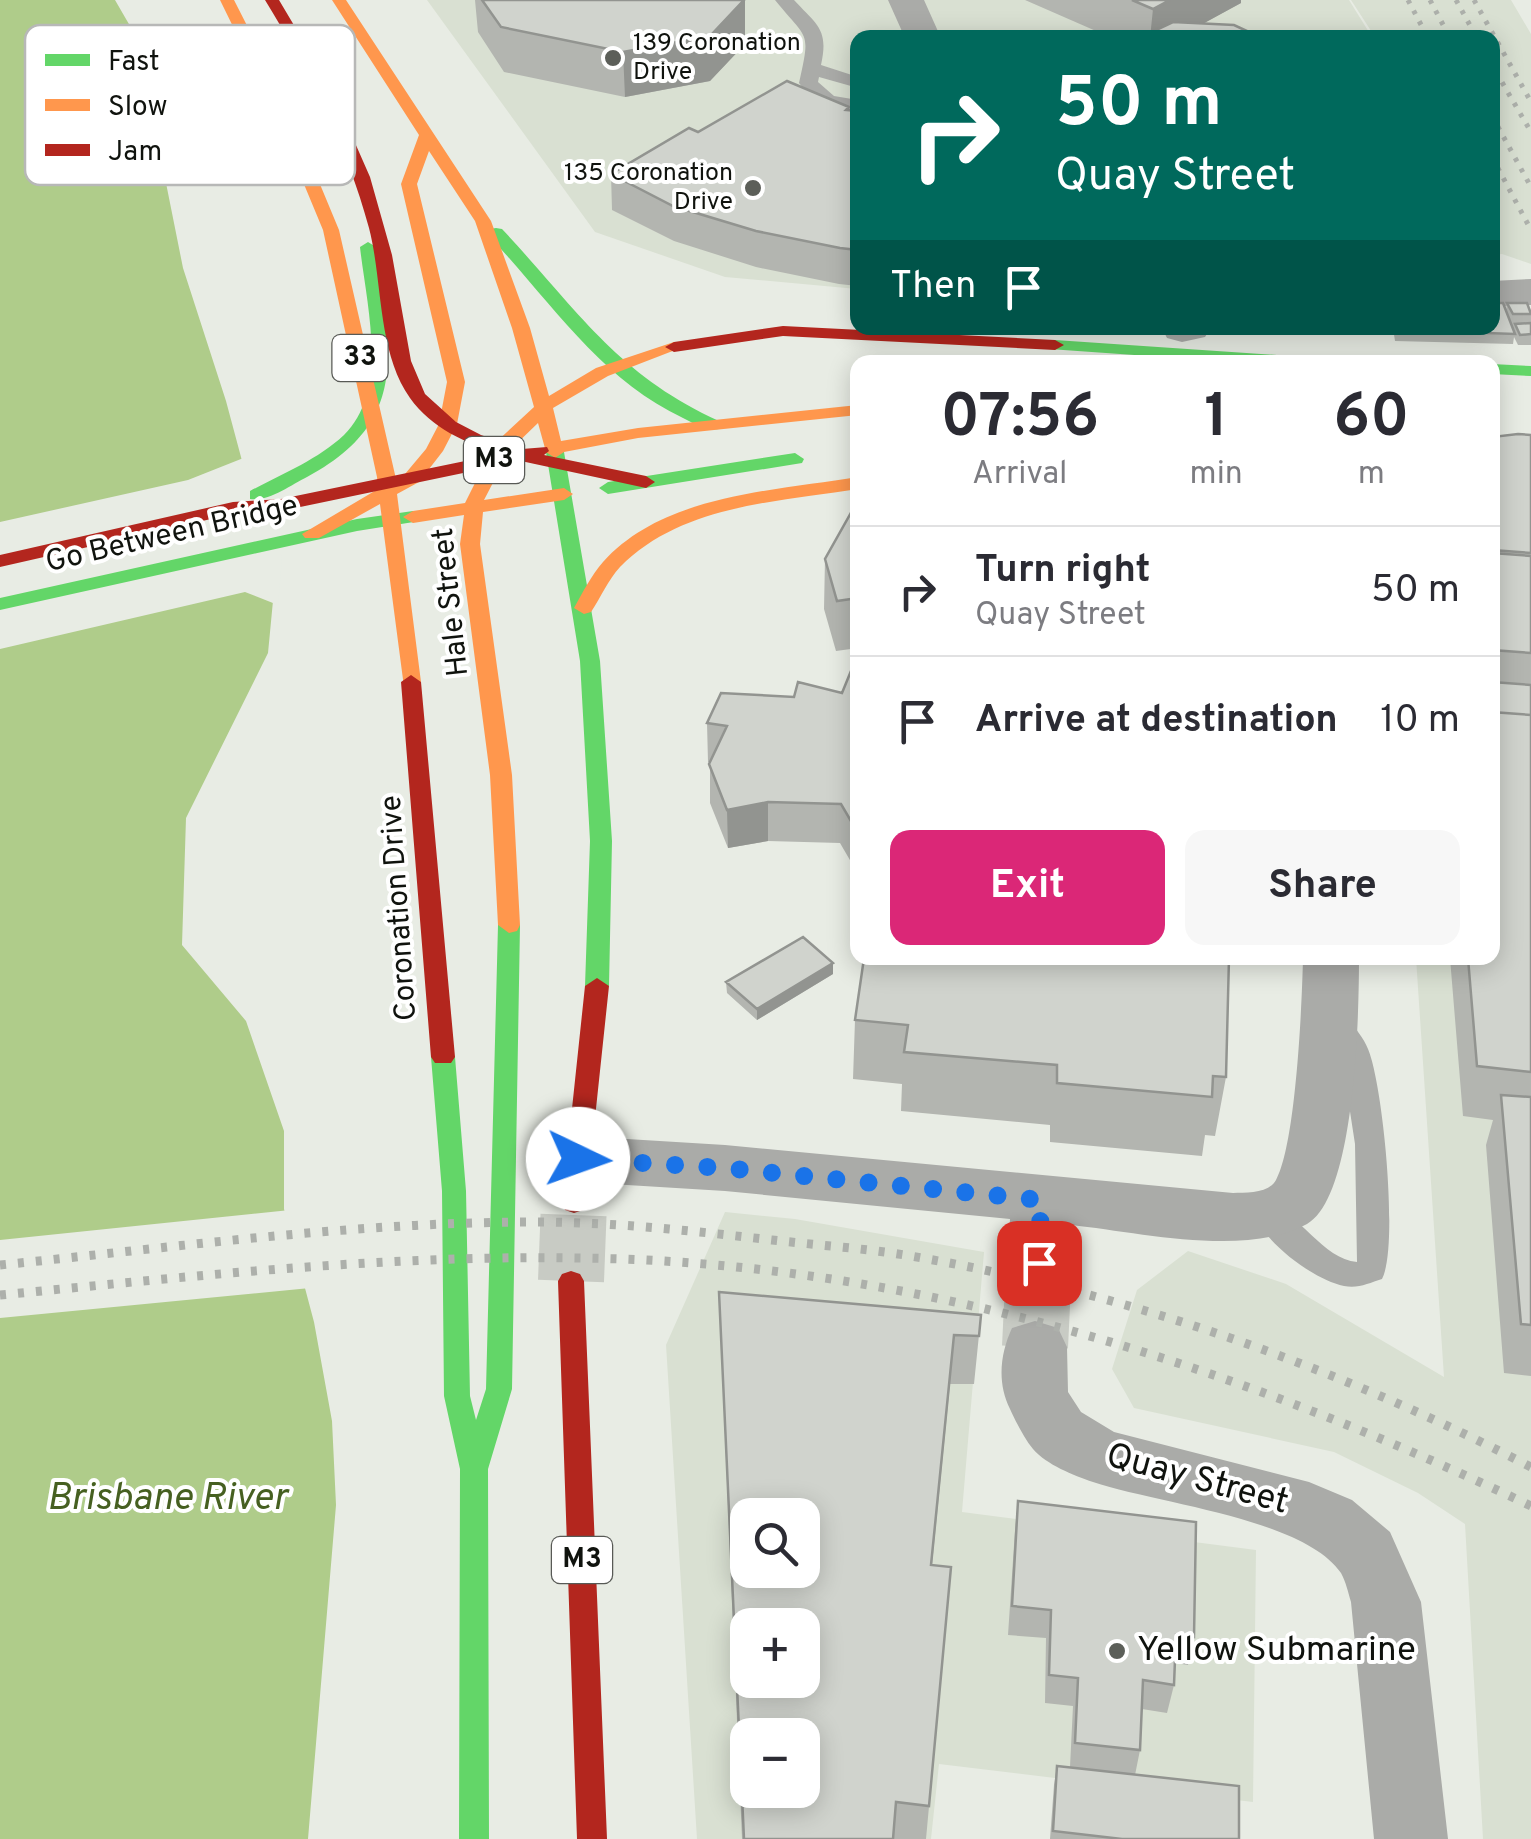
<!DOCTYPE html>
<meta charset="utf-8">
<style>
:root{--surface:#fff;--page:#f7f7f7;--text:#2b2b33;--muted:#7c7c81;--line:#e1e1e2;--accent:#db2777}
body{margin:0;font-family:Overpass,sans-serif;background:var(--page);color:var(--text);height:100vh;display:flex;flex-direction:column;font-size:38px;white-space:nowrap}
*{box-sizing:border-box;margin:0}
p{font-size:32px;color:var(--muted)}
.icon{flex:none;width:55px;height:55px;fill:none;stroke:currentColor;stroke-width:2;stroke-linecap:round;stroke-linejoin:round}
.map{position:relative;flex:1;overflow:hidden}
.side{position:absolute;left:850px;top:355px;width:650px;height:610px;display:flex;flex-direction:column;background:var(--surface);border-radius:20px;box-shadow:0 5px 25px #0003}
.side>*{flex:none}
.top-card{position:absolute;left:850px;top:30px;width:650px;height:305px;border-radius:20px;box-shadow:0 5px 25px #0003;background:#00695c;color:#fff;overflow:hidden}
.buttons{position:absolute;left:730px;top:1498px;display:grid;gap:20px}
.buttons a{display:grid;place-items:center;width:90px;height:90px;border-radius:20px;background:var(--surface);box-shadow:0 5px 25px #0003;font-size:50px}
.pin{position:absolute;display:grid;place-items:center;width:85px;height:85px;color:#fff;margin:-42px;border-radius:20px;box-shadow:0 5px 15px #0006}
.me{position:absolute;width:110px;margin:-55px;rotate:93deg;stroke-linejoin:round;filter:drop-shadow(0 0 8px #0008)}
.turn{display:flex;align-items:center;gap:35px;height:210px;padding:0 40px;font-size:45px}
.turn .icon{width:130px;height:130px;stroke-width:2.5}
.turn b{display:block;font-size:70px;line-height:85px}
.then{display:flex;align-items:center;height:95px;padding:0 40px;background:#0003;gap:20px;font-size:38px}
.eta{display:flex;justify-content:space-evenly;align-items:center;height:170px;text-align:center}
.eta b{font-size:60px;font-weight:700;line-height:70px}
.cta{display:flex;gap:20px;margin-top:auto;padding:20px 40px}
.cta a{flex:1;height:115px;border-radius:20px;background:var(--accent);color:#fff;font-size:40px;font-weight:700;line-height:115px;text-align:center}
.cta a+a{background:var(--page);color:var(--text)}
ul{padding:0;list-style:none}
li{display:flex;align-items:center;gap:30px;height:130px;padding:0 40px;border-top:2px solid var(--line)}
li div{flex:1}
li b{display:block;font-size:38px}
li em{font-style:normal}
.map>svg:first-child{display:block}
</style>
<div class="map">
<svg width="1531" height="1839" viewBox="0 0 1531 1839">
<rect width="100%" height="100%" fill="#e8ece4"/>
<path fill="#d9e0d2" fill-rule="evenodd" d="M427 0H1349L1372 37 858 38 857 289 725 277 595 232Z
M1351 0H1511L1531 34V264L1502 254 1493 255 1492 38 1375 37Z
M1531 900V1839H1483L1465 1524 1418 1493 1334 1452 1134 1408 1112 1369 1137 1290 1188 1251 1286 1284 1444 1377 1416 958H1492Z
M725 1212 795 1219 984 1252 962 1512 1256 1550 1253 1802 939 1764 931 1839H697L666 1345ZM748 1515H802V1570H748ZM748 1625H802V1680H748ZM748 1735H802V1790H748Z"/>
<path fill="#afcc8a" d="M0 0H115L137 38 183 268 226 401 256 513 277 559 268 653 186 818 182 945 246 1021 284 1131V1209L314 1322 332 1421 336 1505 308 1839H0Z"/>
<path fill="#e8ece4" d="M246 457 261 512 282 557 278 605 245 592 0 649V522L188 480Z
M290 1210 310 1288 0 1318V1240Z"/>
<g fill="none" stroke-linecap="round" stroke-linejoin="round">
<path stroke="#c8cbc4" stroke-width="66" stroke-dasharray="66 32" stroke-linecap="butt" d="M1035 1347 1039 1263"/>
<path stroke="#c8cbc4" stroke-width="66" stroke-dasharray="66 32" stroke-linecap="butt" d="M571 1281 574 1203"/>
<path fill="#aaaba8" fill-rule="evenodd" d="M775 0H794C817 25 829 29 821 65L858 77V88L819 77 818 82 834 96 858 100V112C831 107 816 104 799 83 811 29 808 41 775 0Z
M1337 1013 1347 1017C1354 1027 1364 1038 1368 1049 1383 1084 1399 1247 1382 1279 1369 1283 1358 1289 1344 1286 1312 1279 1268 1244 1253 1215L1257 1206C1291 1196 1318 1259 1357 1262L1355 1144 1341 1053 1323 1024 1327 1017Z"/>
<path fill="#aaaba8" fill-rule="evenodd" d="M888 0H924L941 38H905Z
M1531 279V305L1492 307V281Z
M1162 328H1211L1205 337 1182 342 1167 338Z
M1303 958H1359C1359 1012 1356 1197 1307 1224 1246 1258 1138 1232 1071 1225L1070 1263 1061 1281 1039 1288 1017 1281 1008 1263 1010 1219 725 1191 578 1182 557 1175 548 1159 557 1143 578 1136 725 1145 1233 1193C1247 1192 1268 1194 1276 1180 1296 1144 1302 1004 1303 958Z
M1035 1321 1058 1328 1067 1347 1068 1392 1081 1412 1114 1432 1309 1482 1352 1500 1390 1532 1421 1602 1448 1839H1374L1351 1602C1348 1592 1346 1582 1341 1573 1303 1518 1158 1504 1093 1482 1073 1475 1047 1465 1033 1449 1024 1438 1016 1422 1010 1409 997 1383 1000 1354 1012 1328Z"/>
<path fill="#63d668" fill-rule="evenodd" d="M496 228 502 229C577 309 616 374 719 421V429C706 431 695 424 683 418 601 380 550 301 490 237V229Z
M368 242 376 247C389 348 413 420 307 477 291 485 268 502 250 499V491C282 474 317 460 344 435 390 390 366 303 360 247Z
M1055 340 1305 357 1314 362H1234L1049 349 1046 345Z
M1492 364 1531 366V376L1492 374Z
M555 446 564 452 600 661 612 841 609 986 597 994 585 986 590 841 580 661 546 452Z
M795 453 804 459 802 463 608 494 599 488 608 482Z
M413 511 423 517 420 521 357 531 0 610V598L357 519Z
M509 917 520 925 512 1389 488 1469 489 1839H459L460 1469 444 1396 442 1191 431 1057 435 1051H451L455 1057 466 1191 470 1396 476 1420 486 1389 498 925Z"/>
<path fill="#ff974d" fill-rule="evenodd" d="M220 0H234L285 100 339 230 396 479 405 474 426 449 439 424 447 382 401 184 419 135 332 0H346L491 221 530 328 549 396 596 368 674 342 683 347 608 376 553 408 561 441 638 428 858 405V415L638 438 564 452 555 458 546 452 538 423 510 450 484 500 564 488 573 494 564 500 483 512 480 544 512 775 520 925 517 931 509 933 498 925 490 775 460 544 464 515 413 523 403 517 413 511 465 503 495 443 534 407 512 328 475 221 429 151 417 184 465 382 457 424 443 451 419 482 397 494 421 682 418 687H404L380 504 319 538H305L302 534 378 489 377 477 323 230 269 100Z
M858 477V489C776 502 681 505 620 567 608 580 601 597 591 612L584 614 574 608C583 592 591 576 603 562 664 494 774 491 858 477Z"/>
<path fill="#b3261e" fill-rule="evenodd" d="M265 0H279L330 86 370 177 392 255 411 361 425 394 456 422 481 435 522 449 547 447 549 451 544 455 646 476 655 482 646 488 521 461 281 511 233 514 0 567V555L233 502 281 499 499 454C466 443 431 428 410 398 377 351 383 282 369 228 347 146 309 72 265 0Z
M783 326 1055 340 1064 345 1055 350 783 336 674 352 665 347 674 342Z
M411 675 421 682 455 1057 451 1063H435L431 1057 401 682Z
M597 978 609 986 586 1203 583 1210 574 1213 565 1210 562 1203 585 986Z
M571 1271 580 1274 584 1281 607 1839H577L558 1281 562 1274Z"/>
<path stroke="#adb0ab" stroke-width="5" stroke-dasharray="4 8" stroke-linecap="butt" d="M1408 0 1428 38
M1430 0 1450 38
M1456 0 1477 38
M1474 0 1531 102
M1496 72 1531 132
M1492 116 1531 187
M1492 157 1531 230"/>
<path stroke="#adb0ab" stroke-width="9" stroke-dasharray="6 12" stroke-linecap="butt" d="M0 1265C178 1247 356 1222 535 1222 615 1222 693 1231 772 1240 816 1245 861 1248 905 1255 1125 1292 1333 1365 1531 1467
M0 1295C216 1274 429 1250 646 1260 957 1276 1252 1373 1531 1506"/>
</g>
<path fill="#b3b5b0" d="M475 0H745V44L710 81 625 97 504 72 478 32Z
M1025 0H1241V3L1202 24 1262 38H1112Z
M849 110 858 111V286L839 284 756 267 674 241 612 210 611 174 698 132Z
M1507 303 1531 310V345H1518L1514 337 1513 344 1395 341 1393 328H1492L1506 310Z
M1531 435V1376L1504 1373 1486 1145 1493 1120 1463 1116 1450 958H1492V437Z
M858 503V648L836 651 824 609 825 559Z
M858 672V866L854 867 840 843 768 841 728 848 710 803V762H708L707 723 794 697 842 693Z
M864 958 1226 1077 1215 1136 1205 1135 1202 1156 1050 1142V1125L901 1111 902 1084 853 1079 855 1020Z
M833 974 757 1020 727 993 726 982Z
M719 1292 981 1315 974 1384H950L932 1565 951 1567 926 1839H742Z
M1018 1501 1194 1637 1188 1665 1175 1663 1174 1685 1167 1713 1142 1709 1140 1750 1135 1775 1239 1839H1050L1054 1785 1057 1766 1070 1767 1073 1706 1045 1703 1046 1638 1008 1635 1015 1530Z"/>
<path fill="#929490" d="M745 0V44L710 81 625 97 623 52Z
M1170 0H1241V3L1177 38H1150L1153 9Z
M768 802V841L728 848 727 810Z
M855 828H858V866L854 867Z
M833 963V974L757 1020V1009Z"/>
<path fill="#d0d3cd" stroke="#929490" stroke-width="2.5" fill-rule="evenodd" d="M482 0H744L710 36 623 52 501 27Z
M1132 0H1170L1153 9Z
M1173 22 1234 25 1262 38H1139Z
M787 81 849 107 846 110 858 111V250L840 248 756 231 673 206 611 174 689 128 698 132Z
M1492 303H1503L1515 334 1397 330V328H1492Z
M1507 303H1527L1531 314H1513Z
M1531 323V334L1520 335 1515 324Z
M1518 434 1531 435V553L1492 550V437Z
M857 502 858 598 837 601 825 559Z
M1492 553 1531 556V653L1492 650Z
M851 671 858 672V828H855L841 804 768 802 727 810 709 764 727 726 707 723 721 693 794 697 798 682 842 693Z
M1492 682 1531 685V715L1492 712Z
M1492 712 1531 715V1072L1477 1066 1468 958H1492Z
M803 937 833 963 757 1009 726 982Z
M864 958H1229L1226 1077 1213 1076 1212 1097 1057 1083V1065L904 1052 908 1025 855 1020Z
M1501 1095 1531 1097V1325L1521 1324Z
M719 1292 981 1315 979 1336 954 1335 931 1565 951 1567 929 1806 896 1802 893 1839H744ZM748 1515H802V1570H748ZM748 1625H802V1680H748ZM748 1735H802V1790H748Z
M1018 1501 1196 1522 1194 1637 1176 1635 1174 1685 1143 1680 1140 1750 1075 1743 1078 1678 1049 1675 1051 1610 1012 1606Z
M1057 1766 1239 1786V1839H1122L1053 1831Z"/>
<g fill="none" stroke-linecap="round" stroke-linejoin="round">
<path stroke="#1a73e8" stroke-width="18" stroke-dasharray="0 32.4" d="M578 1159 725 1168 1041 1200 1039 1263"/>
</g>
<g fill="#5c5f59" stroke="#fff" stroke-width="4">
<circle cx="613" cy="58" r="10"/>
<circle cx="753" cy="188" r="10"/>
<circle cx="1117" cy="1651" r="10"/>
</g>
<g text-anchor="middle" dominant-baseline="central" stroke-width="8" stroke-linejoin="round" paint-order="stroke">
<g font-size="25" fill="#10130e" stroke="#fff" text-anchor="start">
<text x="633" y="44">139 Coronation<tspan x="633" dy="29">Drive</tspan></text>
<text x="733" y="174" text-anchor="end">135 Coronation<tspan x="733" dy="29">Drive</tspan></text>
</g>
<g fill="#fff" stroke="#585a56" stroke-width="2.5">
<rect x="332.5" y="335" width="55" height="46" rx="8"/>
<rect x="464" y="437" width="60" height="46" rx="8"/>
<rect x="552" y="1537" width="60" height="46" rx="8"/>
</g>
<g font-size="28" font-weight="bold" fill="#10130e">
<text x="360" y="358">33</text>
<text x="494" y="460">M3</text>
<text x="582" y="1560">M3</text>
</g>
<g font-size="30" fill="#10130e" stroke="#fff">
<text transform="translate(172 535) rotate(-13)">Go Between Bridge</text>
<text transform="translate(452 602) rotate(-96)">Hale Street</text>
<text transform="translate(400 908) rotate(-94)">Coronation Drive</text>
</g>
<g font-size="35" fill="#10130e" stroke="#fff">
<text transform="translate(1197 1480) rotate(15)">Quay Street</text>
</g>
<g font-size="35" fill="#10130e" stroke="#fff" text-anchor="start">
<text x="1137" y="1651">Yellow Submarine</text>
</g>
<g font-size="38" font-style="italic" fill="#466021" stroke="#fff">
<text x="167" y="1499">Brisbane River</text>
</g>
</g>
<rect x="25" y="25" width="330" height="160" rx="15" fill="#fff" stroke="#b7b8b7" stroke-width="2.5"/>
<rect x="45" y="54" width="45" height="12" fill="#63d668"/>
<rect x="45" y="99" width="45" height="12" fill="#ff974d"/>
<rect x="45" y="144" width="45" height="12" fill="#b3261e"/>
<g font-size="28" fill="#10130e">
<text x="108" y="70">Fast</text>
<text x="108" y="115">Slow</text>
<text x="108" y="160">Jam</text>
</g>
</svg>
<div class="buttons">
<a><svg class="icon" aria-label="search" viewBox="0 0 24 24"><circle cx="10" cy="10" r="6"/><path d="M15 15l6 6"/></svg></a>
<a>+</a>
<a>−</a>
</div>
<div class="pin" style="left:1039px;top:1263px;background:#d93025"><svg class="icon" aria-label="arrive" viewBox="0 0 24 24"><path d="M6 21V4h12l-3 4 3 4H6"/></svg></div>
<svg class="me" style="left:578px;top:1159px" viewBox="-20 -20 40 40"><circle r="19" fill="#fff"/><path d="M0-13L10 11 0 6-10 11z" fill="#1a73e8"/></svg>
<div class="top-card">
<div class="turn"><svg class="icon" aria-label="right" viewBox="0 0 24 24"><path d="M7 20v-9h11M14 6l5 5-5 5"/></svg><div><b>50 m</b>Quay Street</div></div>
<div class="then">Then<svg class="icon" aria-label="arrive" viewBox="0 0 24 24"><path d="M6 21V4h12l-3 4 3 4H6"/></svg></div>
</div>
<section class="side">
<div class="eta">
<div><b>07:56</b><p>Arrival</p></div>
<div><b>1</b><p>min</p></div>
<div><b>60</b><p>m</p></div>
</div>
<ul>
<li><svg class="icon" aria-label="right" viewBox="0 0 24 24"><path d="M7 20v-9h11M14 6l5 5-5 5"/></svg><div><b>Turn right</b><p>Quay Street</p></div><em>50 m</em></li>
<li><svg class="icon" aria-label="arrive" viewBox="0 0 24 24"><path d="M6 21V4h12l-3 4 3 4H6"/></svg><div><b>Arrive at destination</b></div><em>10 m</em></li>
</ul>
<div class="cta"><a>Exit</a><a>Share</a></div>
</section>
</div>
